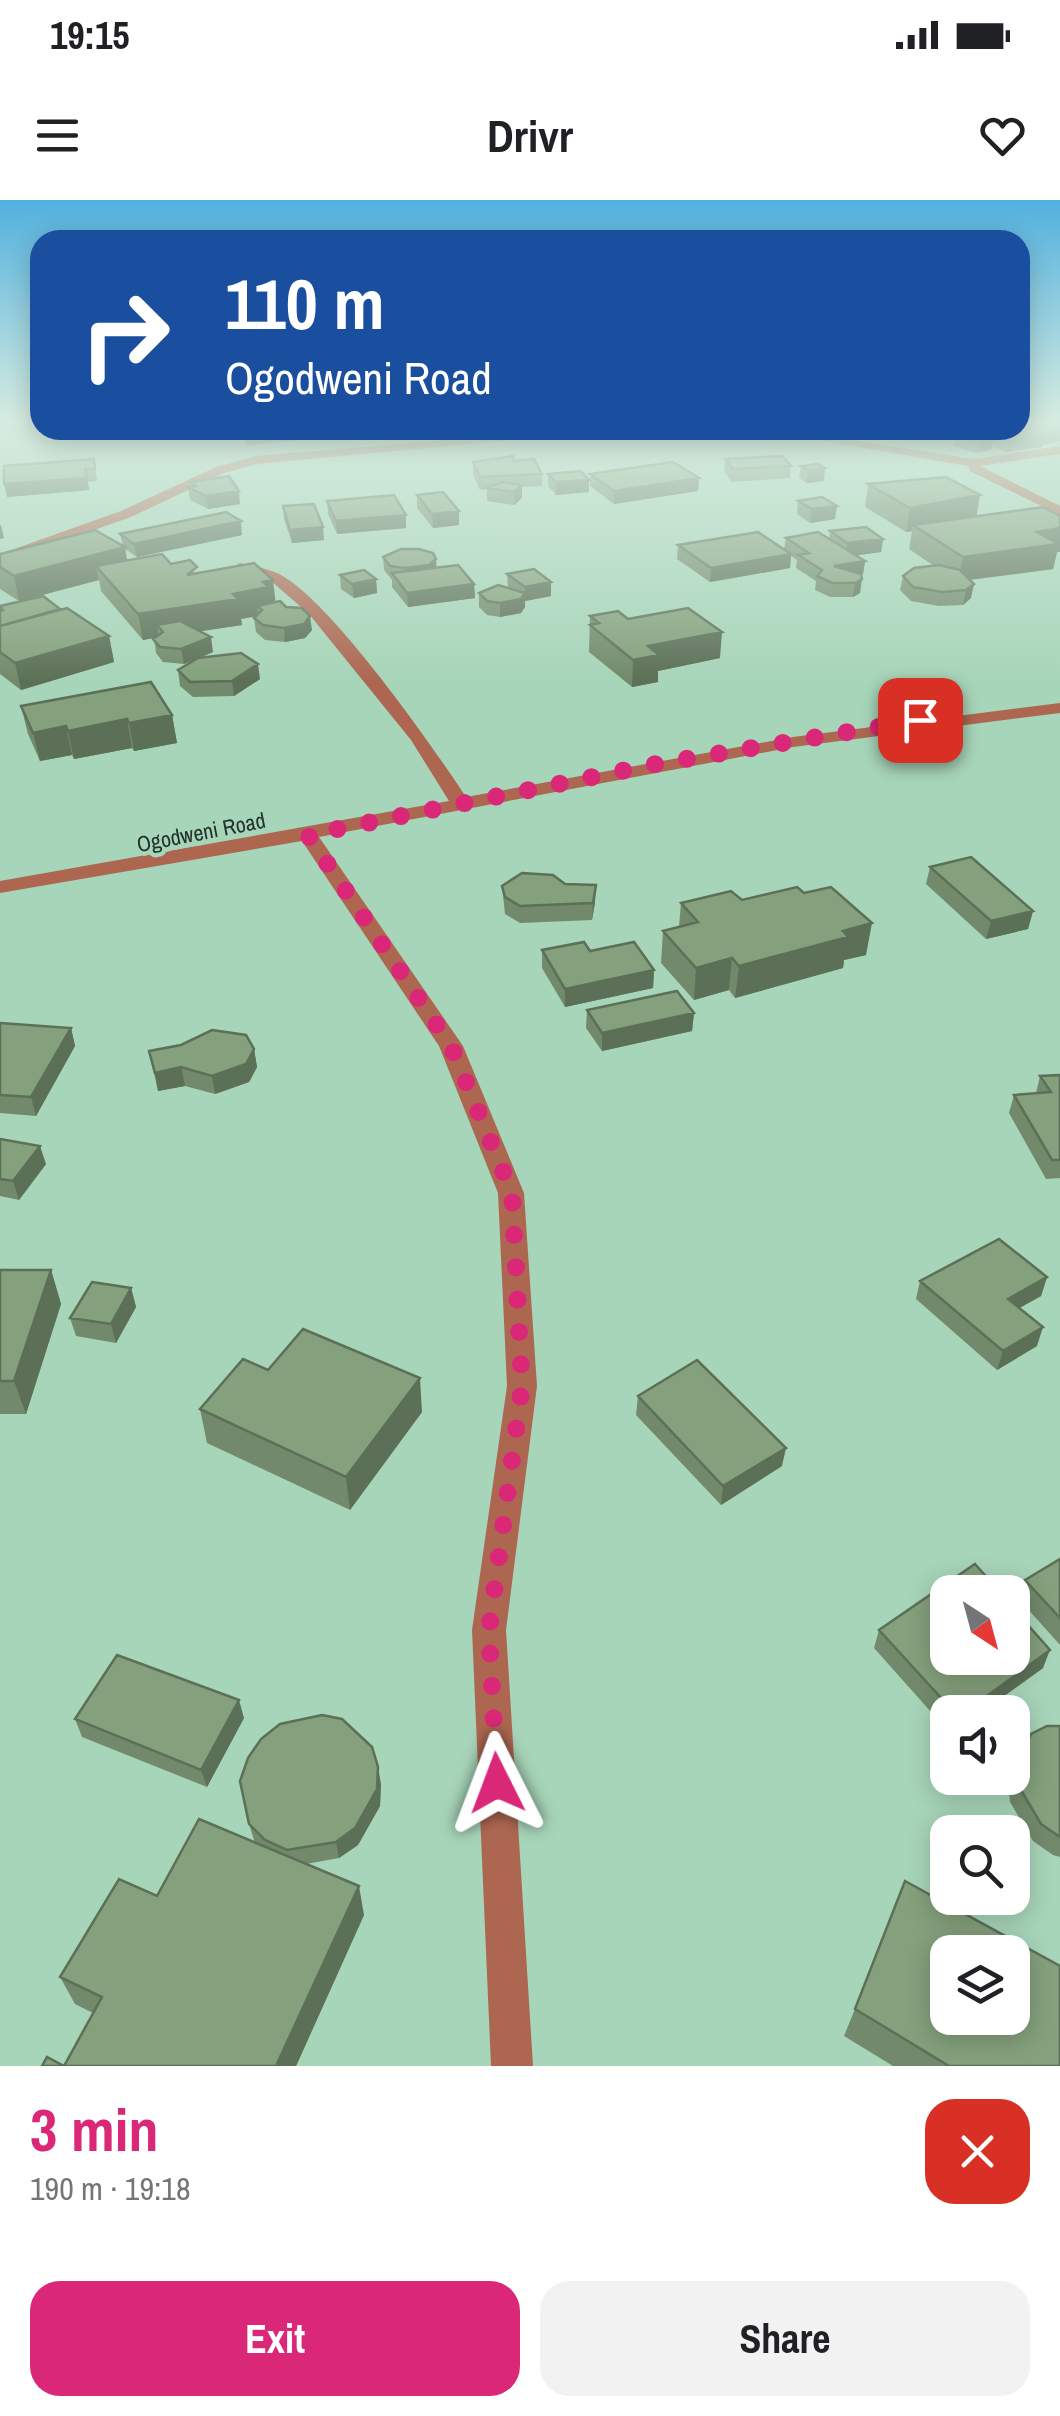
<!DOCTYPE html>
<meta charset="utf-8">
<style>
:root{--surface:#fff;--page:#f2f2f2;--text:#202124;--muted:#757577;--accent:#db2777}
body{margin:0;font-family:"Archivo Narrow",sans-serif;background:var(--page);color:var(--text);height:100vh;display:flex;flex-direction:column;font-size:38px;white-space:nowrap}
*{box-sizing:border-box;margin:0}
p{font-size:32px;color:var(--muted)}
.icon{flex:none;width:55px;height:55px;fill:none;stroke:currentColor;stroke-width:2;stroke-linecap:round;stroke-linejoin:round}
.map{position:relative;height:1866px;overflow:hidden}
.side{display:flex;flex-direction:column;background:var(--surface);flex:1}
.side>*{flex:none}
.guide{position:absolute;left:30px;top:30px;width:1000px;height:210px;border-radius:30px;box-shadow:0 5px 25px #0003;background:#1a4fa0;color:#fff;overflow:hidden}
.needle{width:65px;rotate:144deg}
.buttons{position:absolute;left:930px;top:1375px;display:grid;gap:20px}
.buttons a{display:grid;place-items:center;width:100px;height:100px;border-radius:20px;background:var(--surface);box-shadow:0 5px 25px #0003;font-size:50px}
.pin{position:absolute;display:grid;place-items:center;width:85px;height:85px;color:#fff;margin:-42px;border-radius:20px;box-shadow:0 5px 15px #0006}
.me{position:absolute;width:110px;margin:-55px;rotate:357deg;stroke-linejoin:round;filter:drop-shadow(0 0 8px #0008)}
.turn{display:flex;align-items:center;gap:35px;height:210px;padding:0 30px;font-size:45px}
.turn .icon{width:130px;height:130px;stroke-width:2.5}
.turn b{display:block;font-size:70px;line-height:85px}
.round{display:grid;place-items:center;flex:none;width:105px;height:105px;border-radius:30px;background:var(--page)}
.headline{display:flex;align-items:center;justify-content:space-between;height:170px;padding:0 30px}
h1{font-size:60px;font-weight:700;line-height:75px;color:var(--accent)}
.action{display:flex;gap:20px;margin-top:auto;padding:20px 30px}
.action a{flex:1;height:115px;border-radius:30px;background:var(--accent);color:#fff;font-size:40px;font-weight:700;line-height:115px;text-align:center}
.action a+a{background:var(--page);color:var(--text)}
.status{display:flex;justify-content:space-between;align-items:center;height:70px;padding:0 50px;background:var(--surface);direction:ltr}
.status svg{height:28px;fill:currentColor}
header{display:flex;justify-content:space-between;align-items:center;height:130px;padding:0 30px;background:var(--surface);font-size:45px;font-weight:700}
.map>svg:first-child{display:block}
</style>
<div class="status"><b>19:15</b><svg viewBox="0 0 49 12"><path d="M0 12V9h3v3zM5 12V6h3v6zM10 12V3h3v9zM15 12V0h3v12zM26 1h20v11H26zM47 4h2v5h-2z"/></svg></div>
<header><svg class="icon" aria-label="menu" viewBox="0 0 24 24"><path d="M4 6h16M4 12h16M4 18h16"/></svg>Drivr<svg class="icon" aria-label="heart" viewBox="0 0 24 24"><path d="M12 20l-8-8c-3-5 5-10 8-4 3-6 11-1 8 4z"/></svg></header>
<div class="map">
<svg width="1060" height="1866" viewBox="0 0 1060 1866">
<rect width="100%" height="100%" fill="#a7d5b9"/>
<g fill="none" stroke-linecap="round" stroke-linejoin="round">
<path fill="#ad6751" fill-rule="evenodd" d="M563 230H621L257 264 224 273 131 317 0 363V354L121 311 216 267 256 256Z
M760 230H788L974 259 1060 246V254L980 266 1060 306V315L970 271 968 266Z
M240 363C252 366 266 368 277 373 327 395 434 548 466 597L793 537 1060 503V513L793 547 319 637 463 846 524 993 537 1186 506 1430 533 1866H491L472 1430 507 1186 498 993 439 846 302 641 0 693V681L449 601 411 540 309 414 270 380 235 370 233 367Z"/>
</g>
<path fill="#728a6b" d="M1020 220H1046L1042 247 1006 252 994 247V240L992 249 977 253 954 246 956 234 972 231 969 230H1020Z
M238 230H294L295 241 246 245Z
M94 259 97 281 88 282 89 290 7 297Z
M725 259 791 266 790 278 732 282 724 272Z
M514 261 542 274V286L522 287V298L514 305 487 301V289L480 290 473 274V262Z
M801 266 824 281 807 283 799 278Z
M548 274 589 280V292L556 295 548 286Z
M590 274 699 278 698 291 614 304 590 286Z
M191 282 240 304 208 309 190 300 188 287H191Z
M868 284 976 316 1057 352 1053 369 970 380 971 398 963 405 939 406 911 401 900 390 903 376 934 366 909 349 912 331 906 332 865 307Z
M417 295 459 311V325L433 328 417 308Z
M327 301 406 328 337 334 328 314Z
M798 301 837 306 835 319 810 323 797 314Z
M283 306 324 340 292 343 284 319Z
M830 331 883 339 881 352 856 355 865 361 863 374 861 375 860 393 853 397H830L815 390 816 381 796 368 797 360 791 356 790 368 710 382 677 359 678 345 784 349 786 338 829 339Z
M120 334 242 335 137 357 125 349 127 360 171 364 275 402 312 430 305 438 285 442 265 440 256 432 254 418 256 416 241 419 242 425 200 431 213 452 199 458 260 479 234 496 193 497 180 486 178 470 198 458 184 464 163 462 156 453 154 438 143 440 101 391 99 380 19 401 0 389V354L123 346Z
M383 357 436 367 474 384 475 398 408 407 392 387V380L384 370Z
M507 374 551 382V396L525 401V407L521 413 500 417 487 415 479 407V393L508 387Z
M340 375 376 379 377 393 354 398 341 389Z
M0 406 60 409 109 436 114 462 21 490 0 474Z
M590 416 628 419 720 458 658 471V482L632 487 589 452Z
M21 506 172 515 177 543 134 551 132 548 74 559 72 555 40 561 28 534Z
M930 667 1033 711 1028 729 986 739 926 684Z
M502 686 595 702 592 720 520 723 505 714Z
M742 700 866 755 844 760 843 768 735 798 729 790 694 800 661 763 663 731 679 727 681 703Z
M542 750 654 770 653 788 565 807 542 768Z
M587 810 694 813 692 831 602 851 586 828Z
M0 823 71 828 75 846 36 916 0 913Z
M254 849 257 867 249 882 215 894 185 886 158 891 149 851Z
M1060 875V978L1046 979 1009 913 1014 895 1036 893 1040 876Z
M0 939 46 964 19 1000 0 996Z
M0 1070H51L61 1104 26 1214H0Z
M1047 1077 1041 1096 1019 1108 1037 1146 997 1170 916 1099 920 1081Z
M131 1088 136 1107 116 1143 76 1136 70 1118Z
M268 1170 422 1212 350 1310 207 1243 200 1209Z
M638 1196 782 1266 721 1305 636 1215Z
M1060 1359V1445L1018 1398 1025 1380Z
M879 1430 1043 1468 982 1512H948V1531L874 1448Z
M244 1518 207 1587 82 1537 75 1519Z
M1060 1526V1657L1053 1655 1033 1641 1010 1602 1008 1582 1010 1578H1012V1573L1031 1534Z
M381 1584 380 1606 358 1645 339 1658 306 1664 364 1715 296 1866H42H64L93 1813 75 1804 60 1777 157 1696 255 1643 249 1624Z
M855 1809 1060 1866H893L844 1836Z"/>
<path fill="#5c7057" d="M27 220H40V226L29 228Z
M278 230H294L295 241 246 245 244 233Z
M313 230H339V233L313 237Z
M1060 230V241L1042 245V247L1006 252 1008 240Z
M994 237 992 249 977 253 979 241Z
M825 268 824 281 807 283 808 270Z
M87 278 89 290 7 297 4 284Z
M699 278 698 291 614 304V291Z
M589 280V292L556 295V282Z
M522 285V298L514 305V292Z
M239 291 240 304 208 309 206 296Z
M980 295 976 319 913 325 912 331 906 332 910 308Z
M837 306 835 319 810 323 812 309Z
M459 311V325L433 328 432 314Z
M406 315V328L337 334 336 321Z
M241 321 242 335 137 357 134 344Z
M0 325H1L4 338 0 339Z
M323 327 324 340 292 343 290 330Z
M1060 328V352H1057L1053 369 958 381 963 357 1037 332Z
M883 339 881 352 845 357 847 343Z
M125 347 129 372 96 366 99 380 19 401 14 376Z
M791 354 790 368 710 382 711 368Z
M436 359 437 373 406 382 405 368Z
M865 361 863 374 832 380 834 366Z
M376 379 377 393 354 398 352 384Z
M862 379 860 393 853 397 855 383Z
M273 380 276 406 262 410 257 406 258 416 241 419 242 425 163 437V432L157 425 159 437 143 440 138 414Z
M551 382V396L525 401V407L521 413 500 417V403L525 393V387Z
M474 384 475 398 408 407 407 393Z
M974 384 971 398 963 405 966 390Z
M310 416 312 430 305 438 285 442 284 428Z
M722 432 720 458 658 471V482L632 487 633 460 648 446Z
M109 436 114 462 21 490 15 463Z
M211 437 213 452 184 464 181 449Z
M258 464 260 479 234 496 232 481Z
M172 515 177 543 134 551 129 523Z
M127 519 132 548 74 559 68 531Z
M66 526 72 555 40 561 33 533Z
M596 685 595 702 592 720 593 703Z
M1033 711 1028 729 986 739 991 721Z
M872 723 866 755 844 760 843 768 735 798 739 766 843 731Z
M732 758 729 790 694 800 696 768Z
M654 770 653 788 565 807V789Z
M694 813 692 831 602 851V833Z
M71 828 75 846 36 916 31 897Z
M254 849 257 867 249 882 215 894 212 876Z
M181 867 185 886 158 891 155 873Z
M40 946 46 964 19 1000 13 981Z
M51 1070 61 1104 26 1214 14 1181Z
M1047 1077 1041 1096 1002 1118 1008 1099Z
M131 1088 136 1107 116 1143 111 1124Z
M1043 1127 1037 1146 997 1170 1003 1151Z
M420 1178 422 1212 350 1310 346 1277Z
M786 1248 782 1266 721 1305 723 1286Z
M1050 1450 1043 1468 982 1512H965Z
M239 1500 244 1518 207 1587 201 1570Z
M378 1567 381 1584 380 1606 358 1645 339 1658 336 1642Z
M359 1686 364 1715 296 1866H276Z"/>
<path fill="#84a07c" stroke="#5c7057" stroke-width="2.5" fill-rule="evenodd" d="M1020 220H1046L1060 225V230L1041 234 1045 235 1008 240 996 235 1010 233 1003 230H1020V226L1028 228 1044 226H1020Z
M243 230H278L244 233Z
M973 231 994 237 979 241 956 234Z
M513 256 514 261 534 259 542 274 480 277 473 262Z
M782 256 791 266 733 269 725 259Z
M94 259 95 269H85L87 278 4 284V266Z
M673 262 699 278 614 291 590 274Z
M818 264 825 268 808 270 801 266Z
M581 271 589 280 556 282 548 274Z
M229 276 239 291 206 296 188 287 196 286 191 282Z
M946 277 980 295 910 308 868 284Z
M502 282 522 285 514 292 487 288Z
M443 292 459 311 432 314 417 295Z
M394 295 406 315 336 321 327 301Z
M822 297 837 306 812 309 798 301Z
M314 304 323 327 290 330 283 306Z
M1043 307 1060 316V328L1037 332 1058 344 963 357 913 325Z
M226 312 241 321 134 344 120 334Z
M866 327 883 339 847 343 830 331Z
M95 330 125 347 14 376 0 367V354Z
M758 332 791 354 711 368 678 345Z
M818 332 865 361 834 366 861 374 862 379 855 383H832L817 376 822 370 798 355 809 353 786 338Z
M401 349H419L433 353 436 359 429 365 405 368 390 366 383 357Z
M162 354 171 364 190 360 197 367 187 375 254 363 273 380 263 382 269 387 233 394 238 399 138 414 96 366Z
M458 365 474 384 407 393 392 373Z
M939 365 960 370 974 384 966 390 942 392 913 387 903 376 914 368Z
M534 369 551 382 525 387 507 374Z
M364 370 376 379 352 384 340 375Z
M498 385 525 393 521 399 500 403 487 401 479 393Z
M43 396 60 409 0 426V411L3 410 0 406Z
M280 401 286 407 302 408 310 416 304 424 284 428 263 425 254 418 262 410 257 406Z
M67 408 109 436 15 463 0 452V426Z
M688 408 722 432 648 446 659 455 633 460 590 425 599 423 590 416 618 411 628 419Z
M180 421 211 437 181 449 160 447 153 439 163 432 157 425Z
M241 453 258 464 232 481 190 482 178 470 198 458Z
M151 482 172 515 129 523 127 519 68 531 66 526 33 533 21 506Z
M971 657 1033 711 991 721 930 667Z
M522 673 553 675 565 684 596 685 593 703 520 706 505 697 502 686Z
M797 687 804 693 831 687 872 723 843 731 848 737 739 766 732 758 696 768 663 731 698 722 681 703 731 691 742 700Z
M584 742 590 751 634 742 654 770 565 789 542 750Z
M677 791 694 813 602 833 587 810Z
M0 823 71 828 31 897 0 895Z
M212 830 246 835 254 849 246 864 212 876 181 867 155 873 149 851 181 845Z
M1060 875V960H1052L1014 895 1051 892 1040 876Z
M0 939 40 946 13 981 0 979Z
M999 1039 1047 1077 1008 1099 1043 1127 1003 1151 920 1081Z
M0 1070H51L14 1181H0Z
M92 1082 131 1088 111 1124 70 1118Z
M303 1129 420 1178 346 1277 200 1209 243 1159 268 1170Z
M697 1160 786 1248 723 1286 638 1196Z
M1060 1359V1418L1025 1380Z
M975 1364 1000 1392H948V1458H1012V1407L1050 1450 965 1512H954L879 1430Z
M117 1455 239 1500 201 1570 75 1519Z
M322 1515 342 1519 372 1547 378 1567 377 1589 355 1628 336 1642 287 1650 265 1640 249 1624 240 1581 248 1558 261 1539 280 1524Z
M1047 1526H1060V1637L1041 1624 1018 1585 1016 1565 1031 1534Z
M199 1619 359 1686 276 1866H42L47 1857 64 1866 102 1797 60 1777 119 1679 157 1696Z
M905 1681 1060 1766V1866H949L855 1809ZM948 1752H1012V1818H948Z"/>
<linearGradient id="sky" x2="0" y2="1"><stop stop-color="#51b1de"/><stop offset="0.46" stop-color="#d7ece0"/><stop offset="1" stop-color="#d7ece0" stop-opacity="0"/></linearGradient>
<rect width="1060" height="481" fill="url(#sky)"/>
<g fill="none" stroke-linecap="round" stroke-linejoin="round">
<path stroke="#db2777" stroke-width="18" stroke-dasharray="0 32.4" d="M497 1583 489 1430 522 1186 512 993 451 846 308 635 656 564 920 520"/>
</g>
<g text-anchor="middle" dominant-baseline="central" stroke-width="9" stroke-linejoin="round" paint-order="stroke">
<g font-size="22" fill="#213329" stroke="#a7d5b9">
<text transform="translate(201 632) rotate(-11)">Ogodweni Road</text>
</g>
</g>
</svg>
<div class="buttons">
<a><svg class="needle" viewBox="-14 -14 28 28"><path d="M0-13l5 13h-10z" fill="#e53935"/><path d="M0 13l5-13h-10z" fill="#757577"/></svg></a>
<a><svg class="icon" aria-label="sound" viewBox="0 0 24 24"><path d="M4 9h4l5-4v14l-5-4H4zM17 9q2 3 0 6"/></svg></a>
<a><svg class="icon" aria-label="search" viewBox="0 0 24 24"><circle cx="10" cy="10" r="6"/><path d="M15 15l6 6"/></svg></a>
<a><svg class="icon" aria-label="layers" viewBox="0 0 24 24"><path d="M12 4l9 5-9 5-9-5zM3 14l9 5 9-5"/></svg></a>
</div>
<div class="pin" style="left:920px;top:520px;background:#d93025"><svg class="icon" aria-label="arrive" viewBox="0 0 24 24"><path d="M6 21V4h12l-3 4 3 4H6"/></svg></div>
<svg class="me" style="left:497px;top:1583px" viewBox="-20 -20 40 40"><path d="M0-17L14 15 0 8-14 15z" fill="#db2777" stroke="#fff" stroke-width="4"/></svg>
<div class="guide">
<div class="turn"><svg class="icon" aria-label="right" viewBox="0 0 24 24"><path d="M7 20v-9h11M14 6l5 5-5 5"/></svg><div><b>110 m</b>Ogodweni Road</div></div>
</div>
</div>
<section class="side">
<div class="headline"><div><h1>3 min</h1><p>190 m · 19:18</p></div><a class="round" style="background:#d93025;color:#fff"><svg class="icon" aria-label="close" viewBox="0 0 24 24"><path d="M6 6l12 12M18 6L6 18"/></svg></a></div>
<div class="action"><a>Exit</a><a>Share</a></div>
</section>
